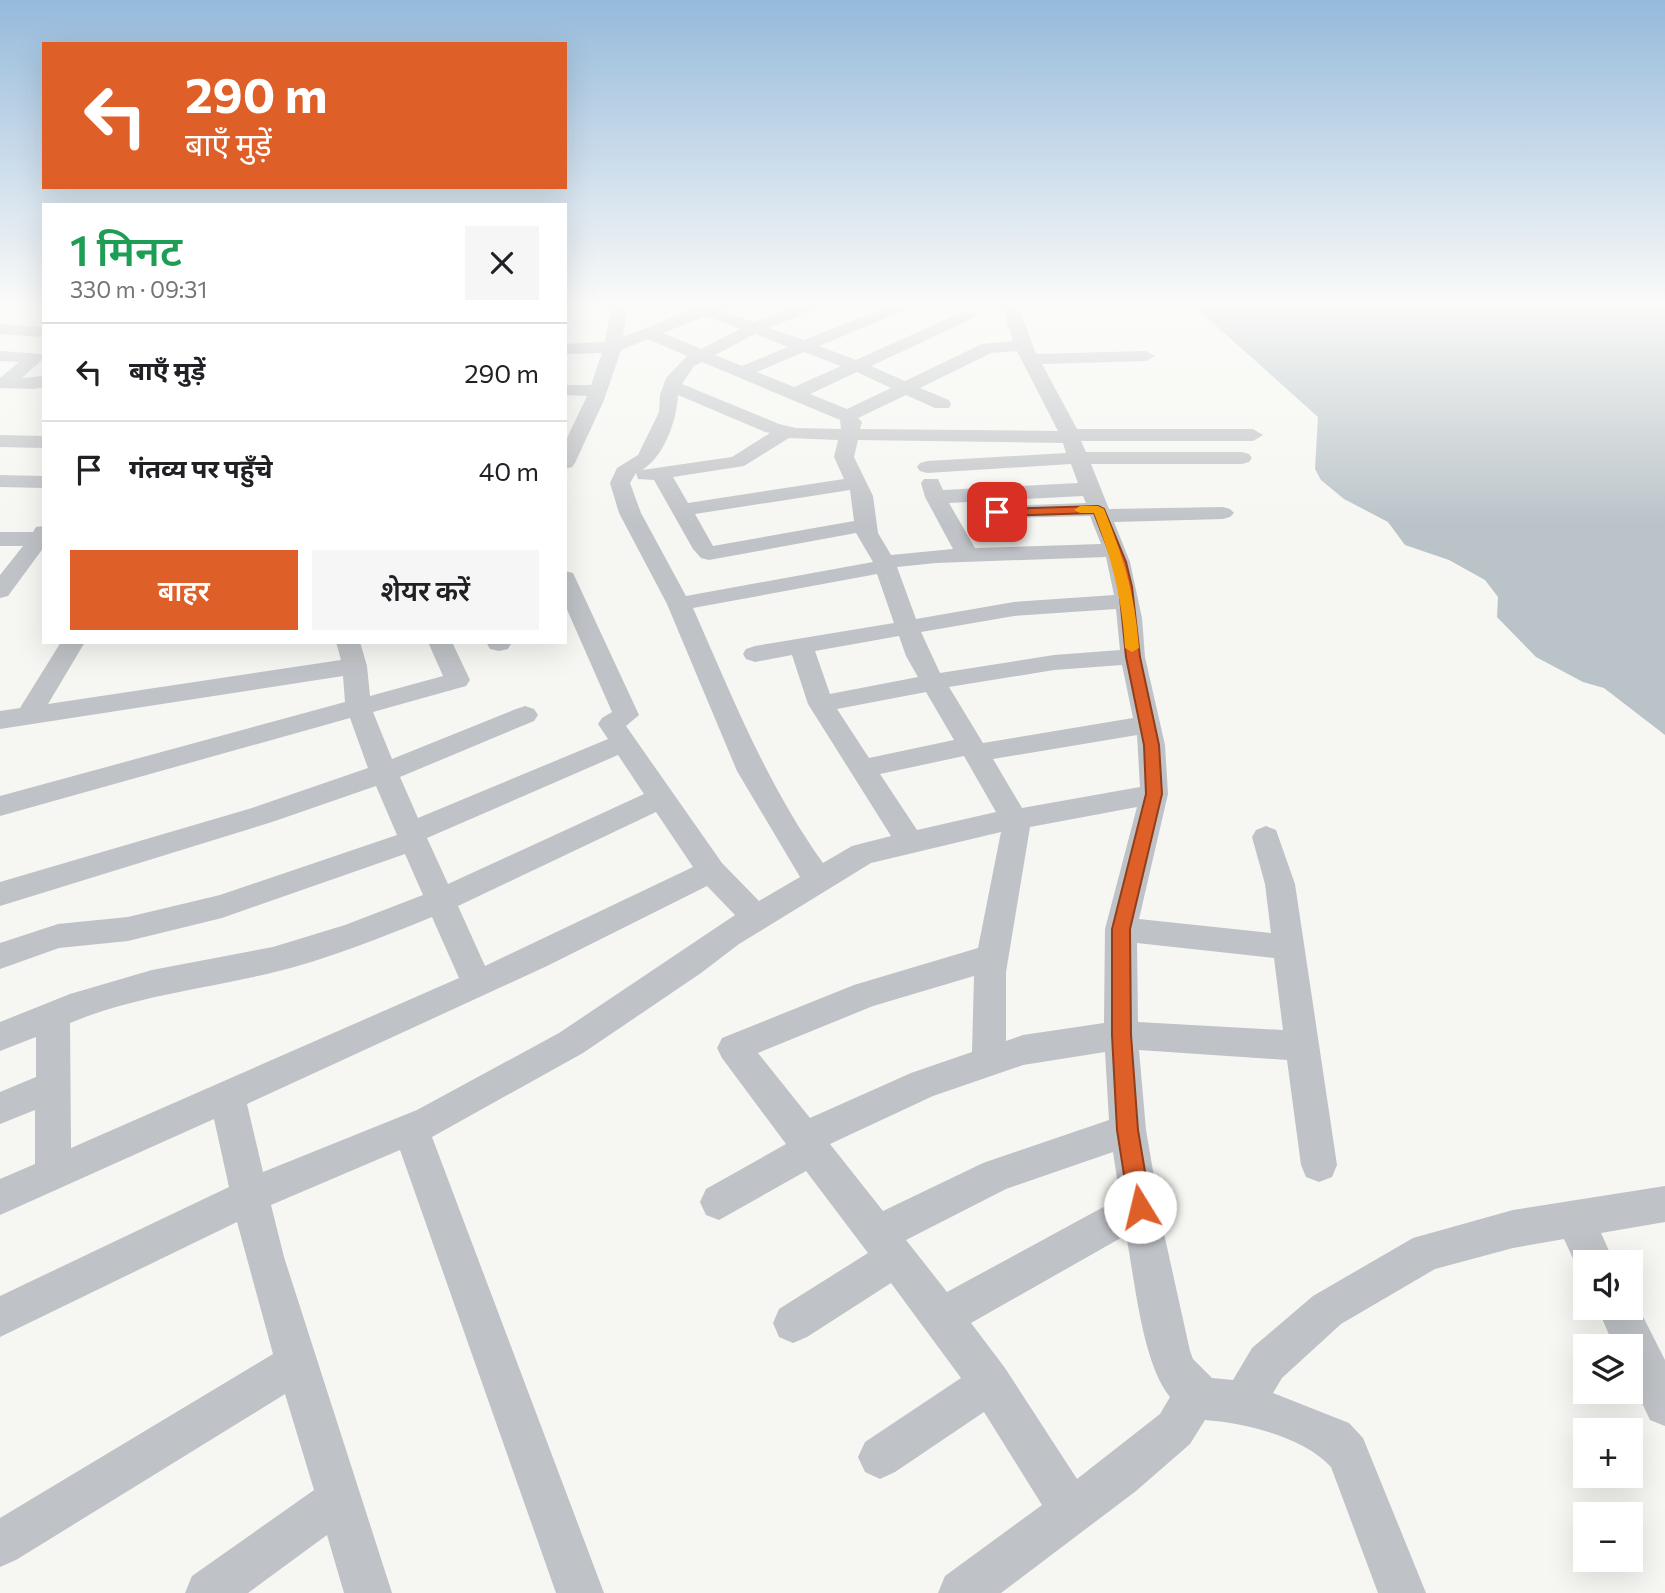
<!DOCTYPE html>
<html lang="hi">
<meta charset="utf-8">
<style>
:root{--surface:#fff;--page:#f6f6f6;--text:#202124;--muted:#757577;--line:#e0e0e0;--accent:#df5f29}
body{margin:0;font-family:Commissioner,"Noto Sans Devanagari",sans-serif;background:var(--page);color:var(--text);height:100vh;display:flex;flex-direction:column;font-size:26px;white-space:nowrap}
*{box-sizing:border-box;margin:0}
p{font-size:23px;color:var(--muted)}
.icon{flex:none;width:38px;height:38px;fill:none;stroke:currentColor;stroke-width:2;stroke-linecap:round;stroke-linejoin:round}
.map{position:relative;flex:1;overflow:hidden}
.sheet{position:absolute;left:42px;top:203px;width:525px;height:441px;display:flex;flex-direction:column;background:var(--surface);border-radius:0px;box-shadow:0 7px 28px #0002}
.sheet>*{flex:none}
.top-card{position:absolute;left:42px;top:42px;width:525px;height:147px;border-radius:0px;box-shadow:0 7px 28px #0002;background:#df5f29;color:#fff;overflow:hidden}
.fabs{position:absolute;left:1573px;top:1250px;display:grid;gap:14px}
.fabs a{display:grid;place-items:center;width:70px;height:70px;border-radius:0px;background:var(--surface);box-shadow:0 7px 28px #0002;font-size:35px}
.pin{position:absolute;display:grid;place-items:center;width:60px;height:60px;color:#fff;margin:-30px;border-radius:14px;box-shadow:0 4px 10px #0006}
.me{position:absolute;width:77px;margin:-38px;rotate:351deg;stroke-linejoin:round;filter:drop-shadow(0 0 5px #0008)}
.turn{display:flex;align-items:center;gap:24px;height:147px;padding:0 28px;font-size:32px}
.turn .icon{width:91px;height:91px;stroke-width:2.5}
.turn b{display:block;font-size:49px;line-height:60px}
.round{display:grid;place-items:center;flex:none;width:74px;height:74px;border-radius:0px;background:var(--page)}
.head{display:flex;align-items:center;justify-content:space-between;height:119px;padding:0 28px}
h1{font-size:42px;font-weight:600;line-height:52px;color:#1e9e55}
.cta{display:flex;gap:14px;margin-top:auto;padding:14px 28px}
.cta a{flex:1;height:80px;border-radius:0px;background:var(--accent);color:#fff;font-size:28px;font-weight:600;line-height:80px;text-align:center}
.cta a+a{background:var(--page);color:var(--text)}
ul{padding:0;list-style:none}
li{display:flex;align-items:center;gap:21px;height:98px;padding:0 28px;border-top:2px solid var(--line)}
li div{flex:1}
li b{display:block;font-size:26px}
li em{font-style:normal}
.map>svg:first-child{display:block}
</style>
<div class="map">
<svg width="1665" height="1593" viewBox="0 0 1665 1593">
<rect width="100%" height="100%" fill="#f6f6f2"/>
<path fill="#b9c3c8" d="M1191 303H1665V735L1604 688 1583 682 1536 657 1497 617 1498 597 1485 580 1449 560 1405 545 1388 522 1344 499 1321 480 1315 469 1318 417Z"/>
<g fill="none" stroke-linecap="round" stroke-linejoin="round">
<path fill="#bfc2c6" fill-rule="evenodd" d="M612 303H628L623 337 699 307 712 303H730L729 307 721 310 754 322 803 303H824L822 306 769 328 804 340 897 303H918L916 306 819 346 856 360 962 312H974L976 315 974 318 871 366 905 381 982 344 1013 341 1001 303H1017L1036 354 1146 351 1155 356 1146 361 1042 364 1077 429H1253L1263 435 1253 441H1081L1086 452H1242L1249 454 1252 458 1249 462 1242 464H1091L1109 509 1223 507 1230 509 1234 513 1230 517 1223 519 1114 522 1130 562 1142 618 1145 657 1165 745 1168 794 1139 919 1271 933 1265 884 1252 837 1256 830 1266 826 1276 830 1295 884 1337 1165 1332 1177 1319 1182 1306 1177 1301 1165 1287 1060 1139 1050 1146 1130 1163 1229 1190 1351 1193 1359 1212 1378 1233 1380 1252 1348 1313 1296 1413 1238 1513 1210 1665 1186V1222L1601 1233 1614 1262H1586V1277L1581 1276 1564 1239 1513 1248 1435 1269 1341 1324 1282 1378 1273 1393 1349 1423 1363 1438 1426 1593H1378L1331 1467C1304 1437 1245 1423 1205 1420L1190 1444 1136 1491 1001 1593H938L945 1576 1042 1505 984 1412 895 1472 880 1479 865 1472 858 1457 865 1442 961 1378 891 1283 807 1337 793 1343 779 1337 773 1323 779 1309 868 1253 806 1171 719 1220 706 1215 700 1202 706 1189 786 1144 722 1058 717 1048 722 1038 854 985 978 948 1001 832 871 863 739 944 701 973 583 1053 432 1137 604 1593H556L400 1150 271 1205 284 1257 392 1593H344L327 1535 248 1593H185L192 1576 314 1490 285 1394 16 1560 0 1567V1518L273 1354 237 1222 0 1337V1296L229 1187 214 1119 0 1215V1179L35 1164V1110L0 1124V1092L36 1077V1037L0 1051V1022L70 994 152 970 273 947 345 925 423 895 405 854 222 918 128 941 59 948 0 969V943L58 924 128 917 220 895 397 835 376 786 272 822 0 906V882L252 808 368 768 350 718 0 816V796L345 702 343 676 0 729V711L20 708 61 642H85L48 704 341 660 336 642H360L367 666 370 696 443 676 428 642H452L470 680 466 686 373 712 392 759 516 709 525 706 534 709 538 715 534 721 400 777 418 818 608 739 598 724 602 718 612 712 565 605V571L573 573 639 715 626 726 722 863 759 901 800 877 737 771 667 604 619 513 610 483 617 468 638 455 659 412 660 395 666 378 687 356 648 339 621 350 604 400 575 463 572 467 565 469V442L587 396 565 395V385H591L602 353 565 354V344L605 342ZM707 316 740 329 701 349 663 333ZM755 334 788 347 742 366 715 355ZM1017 351 1058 431 860 429 862 422 858 418 906 395 935 408H949L951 404 949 400 920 388 991 353ZM804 352 841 366 794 387 757 372ZM702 362 840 420 841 429 796 428 779 424 682 384 694 366ZM857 372 891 388 847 409 810 394ZM678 395 765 432 770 433 732 457 642 470C664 457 677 420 678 395ZM789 438 838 440 834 457 844 479 688 503 673 477 744 466ZM858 440 1063 443 1066 453 927 461 920 463 917 467 920 471 927 473 1071 464 1078 483 943 490 938 479H924L921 483 925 497 953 549 891 555 878 533 873 496 854 457ZM636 473 638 479 654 480 693 549 701 558 709 560 856 533 873 562 686 596 641 513 630 483ZM850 490 854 521 713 546 695 514ZM1083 496 1086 503 1000 506 993 508 989 512 993 516 1000 518 1090 516 1101 544 975 548 949 503ZM1106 557 1114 595 1014 602 916 619 897 567 936 563ZM877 574 894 623 755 646 746 649 743 654 746 659 755 662 792 655 808 704 891 836 852 846 823 863C767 785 732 696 693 608ZM1116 609 1120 650 1054 655 940 673 921 632 1014 616ZM899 636 906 656 918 677 830 694 815 651ZM1122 665 1133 718 983 743 949 687 1054 670ZM926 692 954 740 869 758 837 709ZM1137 735 1140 787 1022 808 993 759ZM618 755 644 794 448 884 427 838ZM964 756 996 812 917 830 880 774ZM1137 807 1105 929 1104 1023 1023 1035 1006 1041V972L1030 827ZM656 812 693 867 485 966 458 906ZM707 886 735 915 559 1033 417 1110 263 1172 247 1104 547 966ZM432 917 459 978 71 1148 70 1023C134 996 204 989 271 973 326 960 380 938 432 917ZM1137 943 1274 958 1283 1030 1138 1022ZM974 976 972 1052 911 1073 810 1118 758 1053 873 1006ZM1105 1052 1109 1120 983 1163 883 1211 830 1144 933 1096 1023 1065ZM1113 1152 1120 1198 947 1292 906 1240 1006 1189ZM1126 1235C1135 1280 1142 1363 1170 1397L1160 1414 1077 1479 1005 1368 971 1323Z
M0 324 44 327V337L0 334Z
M0 351 41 354 44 358 22 378 44 376V387L33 389 0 388V378L19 362 0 361Z
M0 435 44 436V448L0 447Z
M0 475 44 476V488L0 487Z
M44 526V547L8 596 0 598V575L23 546H0V532H33L36 527Z
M486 642H510L511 644 508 649 499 651 490 649Z
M1631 1293 1665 1360V1426L1650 1420 1631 1380V1346H1614L1597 1307H1631Z"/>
</g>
<linearGradient id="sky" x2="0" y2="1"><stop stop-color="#95badb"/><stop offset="0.58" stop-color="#fbfbf9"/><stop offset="1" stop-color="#fbfbf9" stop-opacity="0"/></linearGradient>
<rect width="1665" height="526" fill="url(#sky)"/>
<path fill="#df5f29" stroke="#913e1b" stroke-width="2" d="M1098 506 1104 509 1126 562 1132 587 1140 657 1159 745 1162 794 1130 929 1131 1035 1138 1130 1151 1207 1148 1214 1140 1217 1133 1214 1129 1207 1117 1130 1112 1035V929L1146 794 1144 745 1126 657 1119 587 1113 562 1094 513 997 516 991 512 997 509Z"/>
<path fill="#f59e0b" d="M1098 506 1104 509C1124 559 1135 594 1139 648L1132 652 1125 648C1122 597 1112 560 1094 513H1080L1074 510 1080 506Z"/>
</svg>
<div class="fabs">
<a><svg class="icon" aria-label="sound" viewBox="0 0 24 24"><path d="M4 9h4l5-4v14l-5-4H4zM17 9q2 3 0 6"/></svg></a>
<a><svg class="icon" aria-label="layers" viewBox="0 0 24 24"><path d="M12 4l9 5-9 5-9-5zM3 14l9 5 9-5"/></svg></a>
<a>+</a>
<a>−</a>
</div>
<div class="pin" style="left:997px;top:512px;background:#d93025"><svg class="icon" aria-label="arrive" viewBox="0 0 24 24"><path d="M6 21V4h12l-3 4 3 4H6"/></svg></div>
<svg class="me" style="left:1140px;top:1207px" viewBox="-20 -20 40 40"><circle r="19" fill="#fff"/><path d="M0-13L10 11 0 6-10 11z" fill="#df5f29"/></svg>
<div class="top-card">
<div class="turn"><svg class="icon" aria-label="left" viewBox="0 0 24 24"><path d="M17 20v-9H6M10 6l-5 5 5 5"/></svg><div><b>290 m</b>बाएँ मुड़ें</div></div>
</div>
<section class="sheet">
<div class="head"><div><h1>1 मिनट</h1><p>330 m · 09:31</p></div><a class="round"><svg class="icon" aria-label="close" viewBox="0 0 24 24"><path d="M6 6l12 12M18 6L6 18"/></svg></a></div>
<ul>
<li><svg class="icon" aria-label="left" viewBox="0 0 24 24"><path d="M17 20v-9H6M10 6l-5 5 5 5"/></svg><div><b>बाएँ मुड़ें</b></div><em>290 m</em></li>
<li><svg class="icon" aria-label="arrive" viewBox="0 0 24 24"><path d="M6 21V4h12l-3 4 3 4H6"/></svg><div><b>गंतव्य पर पहुँचे</b></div><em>40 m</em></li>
</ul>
<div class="cta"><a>बाहर</a><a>शेयर करें</a></div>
</section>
</div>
